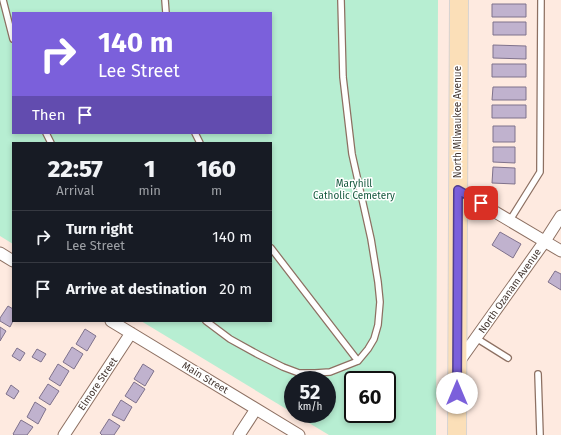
<!DOCTYPE html>
<style>
:root{--surface:#171b24;--page:#242831;--text:#f1f3f6;--muted:#9ea1a6;--line:#363941}
body{margin:0;font-family:"Fira Sans",sans-serif;background:var(--page);color:var(--text);height:100vh;display:flex;flex-direction:column;font-size:15px;white-space:nowrap}
*{box-sizing:border-box;margin:0}
p{font-size:13px;color:var(--muted)}
.icon{flex:none;width:22px;height:22px;fill:none;stroke:currentColor;stroke-width:2;stroke-linecap:round;stroke-linejoin:round}
.map{position:relative;flex:1;overflow:hidden}
.sheet{position:absolute;left:12px;top:142px;width:260px;height:180px;display:flex;flex-direction:column;background:var(--surface);border-radius:0px;box-shadow:0 2px 6px #0003}
.sheet>*{flex:none}
.hud{position:absolute;left:12px;top:12px;width:260px;height:122px;border-radius:0px;box-shadow:0 2px 6px #0003;background:#7b60db;color:#fff;overflow:hidden}
.speed{position:absolute;left:284px;top:371px;display:flex;gap:8px;font-size:20px;font-weight:700;text-align:center}
.speed>*{display:grid;place-content:center;width:52px;height:52px;border-radius:50%;background:var(--surface);box-shadow:0 2px 6px #0003;line-height:1}
.speed small{font-size:10px;font-weight:400}
.speed .limit{border:2px solid #111;border-radius:6px;background:#fff;color:#111}
.pin{position:absolute;display:grid;place-items:center;width:34px;height:34px;color:#fff;margin:-17px;border-radius:8px;box-shadow:0 2px 6px #0006}
.me{position:absolute;width:44px;margin:-22px;rotate:0deg;stroke-linejoin:round;filter:drop-shadow(0 0 3px #0008)}
.turn{display:flex;align-items:center;gap:14px;height:84px;padding:0 20px;font-size:18px}
.turn .icon{width:52px;height:52px;stroke-width:2.5}
.turn b{display:block;font-size:28px;line-height:34px}
.then{display:flex;align-items:center;height:38px;padding:0 20px;background:#0003;gap:8px;font-size:15px}
.eta{display:flex;justify-content:space-evenly;align-items:center;height:68px;text-align:center}
.eta b{font-size:24px;font-weight:800;line-height:28px}
ul{padding:0;list-style:none}
li{display:flex;align-items:center;gap:12px;height:52px;padding:0 20px;border-top:1px solid var(--line)}
li div{flex:1}
li b{display:block;font-size:15px}
li em{font-style:normal}
.map>svg:first-child{display:block}
</style>
<div class="map">
<svg width="561" height="435" viewBox="0 0 561 435">
<rect width="100%" height="100%" fill="#feeae0"/>
<path fill="#b7eed2" fill-rule="evenodd" d="M0 0H438L436 435H329L294 414H327V380H293V413L141 321H271V143H13V244L0 236ZM13 13H271V133H13ZM353 380H387V414H353Z"/>
<path fill="#c0b2ce" stroke="#7f728c" d="M492 4H526V17H492Z
M493 22H526V35H493Z
M493 45 526 46V59L493 58Z
M492 64H526V77H492Z
M493 87H526V100H492Z
M492 105H526V118H492Z
M493 126H515V142H493Z
M493 147H515V163L493 162Z
M493 167 515 168V184L492 183Z
M500 232 521 244 513 258 492 245Z
M555 271 561 274V290L548 282Z
M8 306 13 309V321L10 327 0 321V318Z
M0 327 6 331 0 341Z
M85 329 96 336 87 351 76 344Z
M72 347 83 354 74 369 63 362Z
M17 348 25 353 20 361 12 356Z
M37 349 46 354 41 362 32 357Z
M58 364 69 371 60 386 49 379Z
M143 364 154 371 145 386 134 379Z
M134 382 145 389 136 403 125 396Z
M48 384 59 391 50 405 39 398Z
M11 385 19 391 14 399 6 394Z
M121 400 132 407 124 421 112 415Z
M35 402 46 409 38 424 27 417Z
M109 419 120 426 114 435H102L100 433Z
M21 420 33 427 27 435H14L13 434Z"/>
<g fill="none" stroke-linecap="round" stroke-linejoin="round">
<g stroke="#8d7062" stroke-width="8">
<path id="service" d="M3 0 13 39
M165 0 166 13
M46 133 51 143
M195 133 200 143
M510 220 540 172 541 0
M271 248 358 361
M206 321 230 339 259 355 283 367 299 373H315L330 372 358 361 368 349 374 339 378 325 380 302 378 282 371 239 352 154 343 77 341 0
M476 338 508 358
M538 374 540 435"/>
</g>
<g stroke="#8d7062" stroke-width="13">
<path id="minor" d="M458 190 561 251
M0 253 13 261
M111 321 299 435
M458 363 545 241 561 216
M64 435 131 333
M239 435 256 409"/>
</g>
<g stroke="#d6d3d2" stroke-width="20">
<path id="primary" d="M457 435 459 0"/>
</g>
<use href="#service" stroke="#fff" stroke-width="5.5"/>
<use href="#minor" stroke="#fff" stroke-width="11"/>
<use href="#primary" stroke="#fbdfb8" stroke-width="18"/>
</g>
<g fill="none" stroke-linecap="round" stroke-linejoin="round">
<g stroke="#503e8e" stroke-width="10">
<path id="route" d="M457 393 458 190 481 203"/>
</g>
<use href="#route" stroke="#7b60db" stroke-width="7"/>
</g>
<g text-anchor="middle" dominant-baseline="central" stroke-width="3" stroke-linejoin="round" paint-order="stroke">
<g font-size="10" fill="#443731" stroke="#fff">
<text transform="translate(458 122) rotate(-90)">North Milwaukee Avenue</text>
<text transform="translate(510 291) rotate(-55)">North Ozanam Avenue</text>
<text transform="translate(205 378) rotate(31)">Main Street</text>
<text transform="translate(98 384) rotate(-56)">Elmore Street</text>
</g>
<g font-size="10" fill="#14573d" stroke="#fff">
<text x="354" y="184">Maryhill<tspan x="354" dy="12">Catholic Cemetery</tspan></text>
</g>
</g>
</svg>
<div class="speed"><div>52<small>km/h</small></div><div class="limit">60</div></div>
<div class="pin" style="left:481px;top:203px;background:#d93025"><svg class="icon" aria-label="arrive" viewBox="0 0 24 24"><path d="M6 21V4h12l-3 4 3 4H6"/></svg></div>
<svg class="me" style="left:457px;top:393px" viewBox="-20 -20 40 40"><circle r="19" fill="#fff"/><path d="M0-13L10 11 0 6-10 11z" fill="#7b60db"/></svg>
<div class="hud">
<div class="turn"><svg class="icon" aria-label="right" viewBox="0 0 24 24"><path d="M7 20v-9h11M14 6l5 5-5 5"/></svg><div><b>140 m</b>Lee Street</div></div>
<div class="then">Then<svg class="icon" aria-label="arrive" viewBox="0 0 24 24"><path d="M6 21V4h12l-3 4 3 4H6"/></svg></div>
</div>
<section class="sheet">
<div class="eta">
<div><b>22:57</b><p>Arrival</p></div>
<div><b>1</b><p>min</p></div>
<div><b>160</b><p>m</p></div>
</div>
<ul>
<li><svg class="icon" aria-label="right" viewBox="0 0 24 24"><path d="M7 20v-9h11M14 6l5 5-5 5"/></svg><div><b>Turn right</b><p>Lee Street</p></div><em>140 m</em></li>
<li><svg class="icon" aria-label="arrive" viewBox="0 0 24 24"><path d="M6 21V4h12l-3 4 3 4H6"/></svg><div><b>Arrive at destination</b></div><em>20 m</em></li>
</ul>
</section>
</div>
